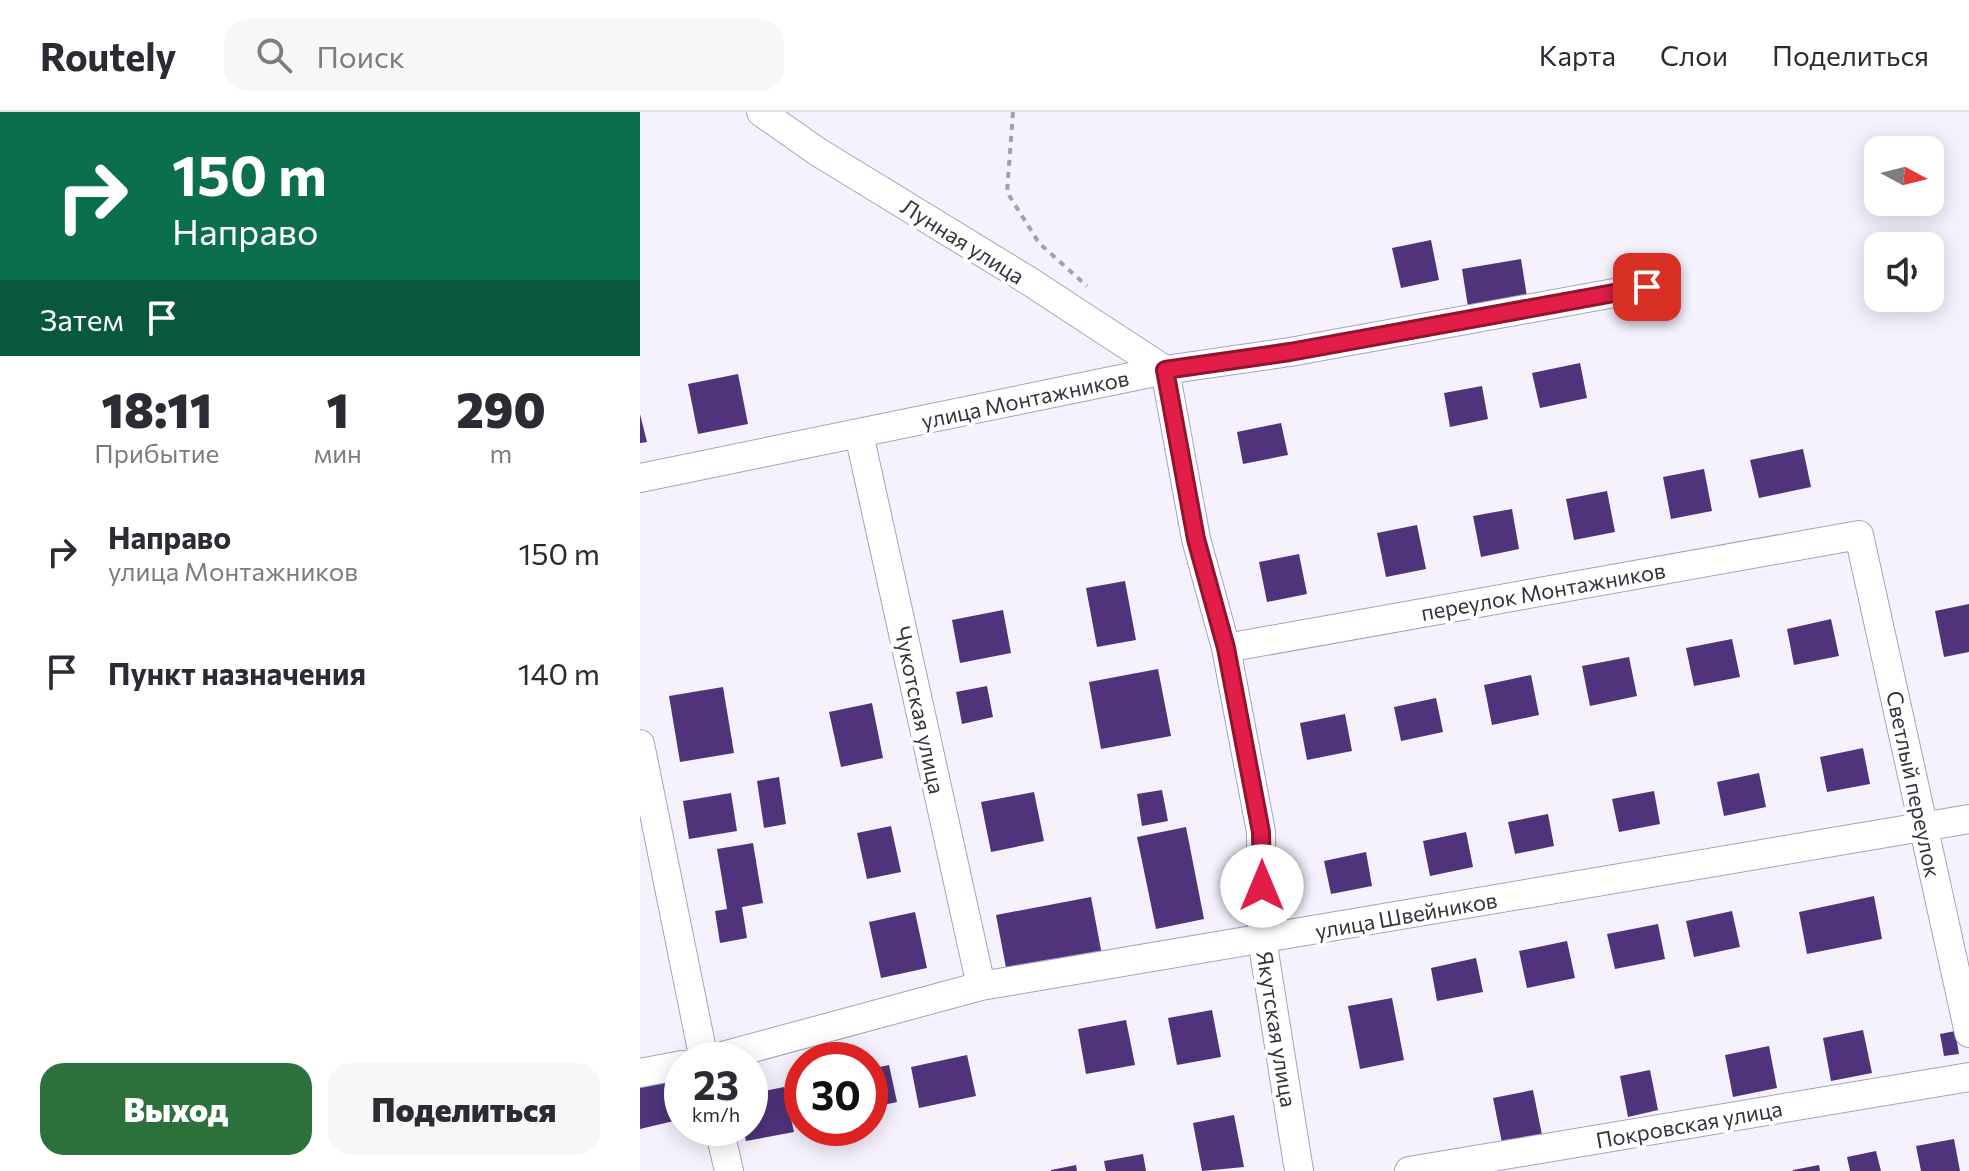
<!DOCTYPE html>
<html lang="ru">
<meta charset="utf-8">
<style>
:root{--surface:#fff;--page:#f7f7f7;--text:#2b2b33;--muted:#7c7c81;--line:#e1e1e2;--accent:#2c703b}
body{margin:0;font-family:Commissioner,sans-serif;background:var(--page);color:var(--text);height:100vh;display:flex;flex-direction:column;font-size:30px;white-space:nowrap}
*{box-sizing:border-box;margin:0}
p{font-size:26px;color:var(--muted)}
.icon{flex:none;width:44px;height:44px;fill:none;stroke:currentColor;stroke-width:2;stroke-linecap:round;stroke-linejoin:round}
.map{position:relative;flex:1;overflow:hidden}
.drawer{display:flex;flex-direction:column;background:var(--surface);width:640px}
.drawer>*{flex:none}
.guide{background:#0b6e4f;color:#fff;overflow:hidden}
.needle{width:52px;rotate:97deg}
.controls{position:absolute;left:1224px;top:24px;display:grid;gap:16px}
.controls a{display:grid;place-items:center;width:80px;height:80px;border-radius:16px;background:var(--surface);box-shadow:0 4px 20px #0003;font-size:40px}
.speed{position:absolute;left:24px;top:930px;display:flex;gap:16px;font-size:40px;font-weight:700;text-align:center}
.speed>*{display:grid;place-content:center;width:104px;height:104px;border-radius:50%;background:var(--surface);box-shadow:0 4px 20px #0003;line-height:1}
.speed small{font-size:20px;font-weight:400}
.speed .limit{border:12px solid #d22;background:#fff;color:#111}
.pin{position:absolute;display:grid;place-items:center;width:68px;height:68px;color:#fff;margin:-34px;border-radius:16px;box-shadow:0 4px 12px #0006}
.me{position:absolute;width:88px;margin:-44px;rotate:0deg;stroke-linejoin:round;filter:drop-shadow(0 0 6px #0008)}
.turn{display:flex;align-items:center;gap:28px;height:168px;padding:0 40px;font-size:36px}
.turn .icon{width:104px;height:104px;stroke-width:2.5}
.turn b{display:block;font-size:56px;line-height:68px}
.then{display:flex;align-items:center;height:76px;padding:0 40px;background:#0003;gap:16px;font-size:30px}
.eta{display:flex;justify-content:space-evenly;align-items:center;height:136px;text-align:center}
.eta b{font-size:48px;font-weight:800;line-height:56px}
.primary-button{display:flex;gap:16px;margin-top:auto;padding:16px 40px}
.primary-button a{flex:1;height:92px;border-radius:24px;background:var(--accent);color:#fff;font-size:32px;font-weight:800;line-height:92px;text-align:center}
.primary-button a+a{background:var(--page);color:var(--text)}
ul{padding:0;list-style:none}
li{display:flex;align-items:center;gap:24px;height:120px;padding:0 40px}
li div{flex:1}
li b{display:block;font-size:30px}
li em{font-style:normal}
header{display:flex;align-items:center;gap:48px;box-sizing:border-box;height:112px;padding:0 40px;background:var(--surface);border-bottom:2px solid var(--line)}
header strong{font-size:38px}
nav{display:flex;gap:44px;margin-inline-start:auto;font-size:28px}
.search{width:560px;height:72px;background:var(--page);display:flex;align-items:center;gap:20px;box-sizing:border-box;padding:0 28px;border-radius:24px;color:var(--muted);font-size:30px}
main{display:flex;flex:1;min-height:0}
.map>svg:first-child{display:block}
</style>
<header>
<strong>Routely</strong>
<div class="search"><svg class="icon" aria-label="search" viewBox="0 0 24 24"><circle cx="10" cy="10" r="6"/><path d="M15 15l6 6"/></svg>Поиск</div>
<nav><a>Карта</a><a>Слои</a><a>Поделиться</a></nav>
</header>
<main>
<section class="drawer">
<div class="guide">
<div class="turn"><svg class="icon" aria-label="right" viewBox="0 0 24 24"><path d="M7 20v-9h11M14 6l5 5-5 5"/></svg><div><b>150 m</b>Направо</div></div>
<div class="then">Затем<svg class="icon" aria-label="arrive" viewBox="0 0 24 24"><path d="M6 21V4h12l-3 4 3 4H6"/></svg></div>
</div>
<div class="eta">
<div><b>18:11</b><p>Прибытие</p></div>
<div><b>1</b><p>мин</p></div>
<div><b>290</b><p>m</p></div>
</div>
<ul>
<li><svg class="icon" aria-label="right" viewBox="0 0 24 24"><path d="M7 20v-9h11M14 6l5 5-5 5"/></svg><div><b>Направо</b><p>улица Монтажников</p></div><em>150 m</em></li>
<li><svg class="icon" aria-label="arrive" viewBox="0 0 24 24"><path d="M6 21V4h12l-3 4 3 4H6"/></svg><div><b>Пункт назначения</b></div><em>140 m</em></li>
</ul>
<div class="primary-button"><a>Выход</a><a>Поделиться</a></div>
</section>
<div class="map">
<svg width="1329" height="1059" viewBox="0 0 1329 1059">
<rect width="100%" height="100%" fill="#f5f2fe"/>
<path fill="#4f347b" d="M791 128 799 168 761 176 752 136Z
M881 147 887 185 828 195 822 157Z
M940 251 947 286 900 296 892 261Z
M98 262 108 312 58 322 48 272Z
M842 274 848 307 810 315 804 281Z
M0 302 7 330 0 331Z
M641 311 648 343 603 352 597 320Z
M1163 337 1171 375 1119 386 1110 348Z
M1064 357 1072 399 1031 407 1023 365Z
M967 379 975 420 934 428 926 387Z
M872 397 879 437 841 445 833 404Z
M777 413 786 457 746 465 737 421Z
M659 442 667 482 627 490 619 450Z
M485 469 496 528 457 535 446 476Z
M1329 492V540L1304 545 1295 499Z
M363 498 371 541 320 551 312 508Z
M1191 507 1199 544 1154 553 1147 517Z
M1092 527 1100 565 1054 574 1046 536Z
M989 545 997 584 950 594 942 554Z
M518 557 531 624 461 637 449 570Z
M891 563 899 603 852 613 844 573Z
M347 574 353 605 322 612 316 580Z
M83 575 94 641 40 650 29 584Z
M796 586 803 620 761 629 754 595Z
M232 591 243 646 201 655 189 600Z
M705 602 712 639 667 648 660 611Z
M1223 636 1230 672 1187 680 1180 645Z
M1119 661 1126 695 1084 704 1077 670Z
M139 665 146 712 124 716 117 669Z
M522 678 528 709 502 714 497 682Z
M1014 679 1020 712 979 720 972 687Z
M394 680 404 729 351 740 341 690Z
M91 681 97 719 49 727 43 689Z
M908 702 914 734 875 742 868 710Z
M251 714 261 760 227 767 217 721Z
M546 715 564 807 516 817 497 725Z
M826 720 833 755 790 764 783 729Z
M113 731 123 791 102 795 107 826 80 831 75 799 87 797 77 737Z
M726 740 732 774 691 782 684 749Z
M1234 784 1242 827 1167 842 1159 800Z
M451 785 462 843 367 861 356 803Z
M1092 799 1100 835 1054 845 1046 809Z
M275 800 287 856 241 866 229 810Z
M1018 812 1025 847 975 857 967 822Z
M927 829 935 866 887 876 879 839Z
M836 846 843 880 797 889 791 856Z
M752 886 764 948 720 957 708 894Z
M572 898 581 945 537 953 528 906Z
M486 908 495 953 446 962 438 917Z
M1223 918 1232 961 1191 969 1183 926Z
M1315 919 1319 942 1304 944 1300 922Z
M1129 934 1137 976 1093 985 1085 943Z
M327 943 336 984 279 996 271 955Z
M249 953 257 990 230 996V957Z
M1010 958 1018 998 988 1005 980 964Z
M29 968 38 1008 0 1017V974Z
M144 975 154 1020 106 1029 103 1016H110V982Z
M893 978 902 1023 862 1031 853 986Z
M594 1003 604 1055 562 1059 553 1011Z
M1314 1027 1320 1059H1281L1276 1034Z
M1236 1039 1241 1059H1210L1207 1045Z
M503 1042 506 1059H466L464 1049Z
M436 1053 437 1059H411V1058Z
M1179 1053 1180 1059H1153V1058Z"/>
<g fill="none" stroke-linecap="round" stroke-linejoin="round">
<g stroke="#a9a1be" stroke-width="30">
<path id="street" d="M121 0 178 40 389 169 525 258 556 427 586 536 621 720 622 827 659 1059
M219 322 341 874
M0 366 525 258 650 240 1007 175
M586 536 1219 423 1329 921
M0 632 64 948
M68 948 341 874 1329 707
M0 961 42 953
M79 1016 89 1059
M769 1059 1329 965"/>
</g>
<path stroke="#a3a0ac" stroke-width="4" stroke-dasharray="6 6" stroke-linecap="butt" d="M373 0 367 80 399 131 447 174"/>
<use href="#street" stroke="#fff" stroke-width="28"/>
</g>
<g fill="none" stroke-linecap="round" stroke-linejoin="round">
<g stroke="#92132f" stroke-width="20">
<path id="route" d="M622 774 621 720 586 536 556 427 525 258 650 240 1007 175"/>
</g>
<use href="#route" stroke="#e11d48" stroke-width="14"/>
</g>
<g text-anchor="middle" dominant-baseline="central" stroke-width="8" stroke-linejoin="round" paint-order="stroke">
<g font-size="22" fill="#36323e" stroke="#fff">
<text transform="translate(323 129) rotate(32)">Лунная улица</text>
<text transform="translate(385 287) rotate(-12)">улица Монтажников</text>
<text transform="translate(903 479) rotate(-10)">переулок Монтажников</text>
<text transform="translate(280 598) rotate(78)">Чукотская улица</text>
<text transform="translate(1274 672) rotate(78)">Светлый переулок</text>
<text transform="translate(766 803) rotate(-10)">улица Швейников</text>
<text transform="translate(637 917) rotate(81)">Якутская улица</text>
<text transform="translate(1049 1012) rotate(-10)">Покровская улица</text>
</g>
</g>
</svg>
<div class="controls">
<a><svg class="needle" viewBox="-14 -14 28 28"><path d="M0-13l5 13h-10z" fill="#e53935"/><path d="M0 13l5-13h-10z" fill="#7c7c81"/></svg></a>
<a><svg class="icon" aria-label="sound" viewBox="0 0 24 24"><path d="M4 9h4l5-4v14l-5-4H4zM17 9q2 3 0 6"/></svg></a>
</div>
<div class="speed"><div>23<small>km/h</small></div><div class="limit">30</div></div>
<div class="pin" style="left:1007px;top:175px;background:#d93025"><svg class="icon" aria-label="arrive" viewBox="0 0 24 24"><path d="M6 21V4h12l-3 4 3 4H6"/></svg></div>
<svg class="me" style="left:622px;top:774px" viewBox="-20 -20 40 40"><circle r="19" fill="#fff"/><path d="M0-13L10 11 0 6-10 11z" fill="#e11d48"/></svg>
</div>
</main>
